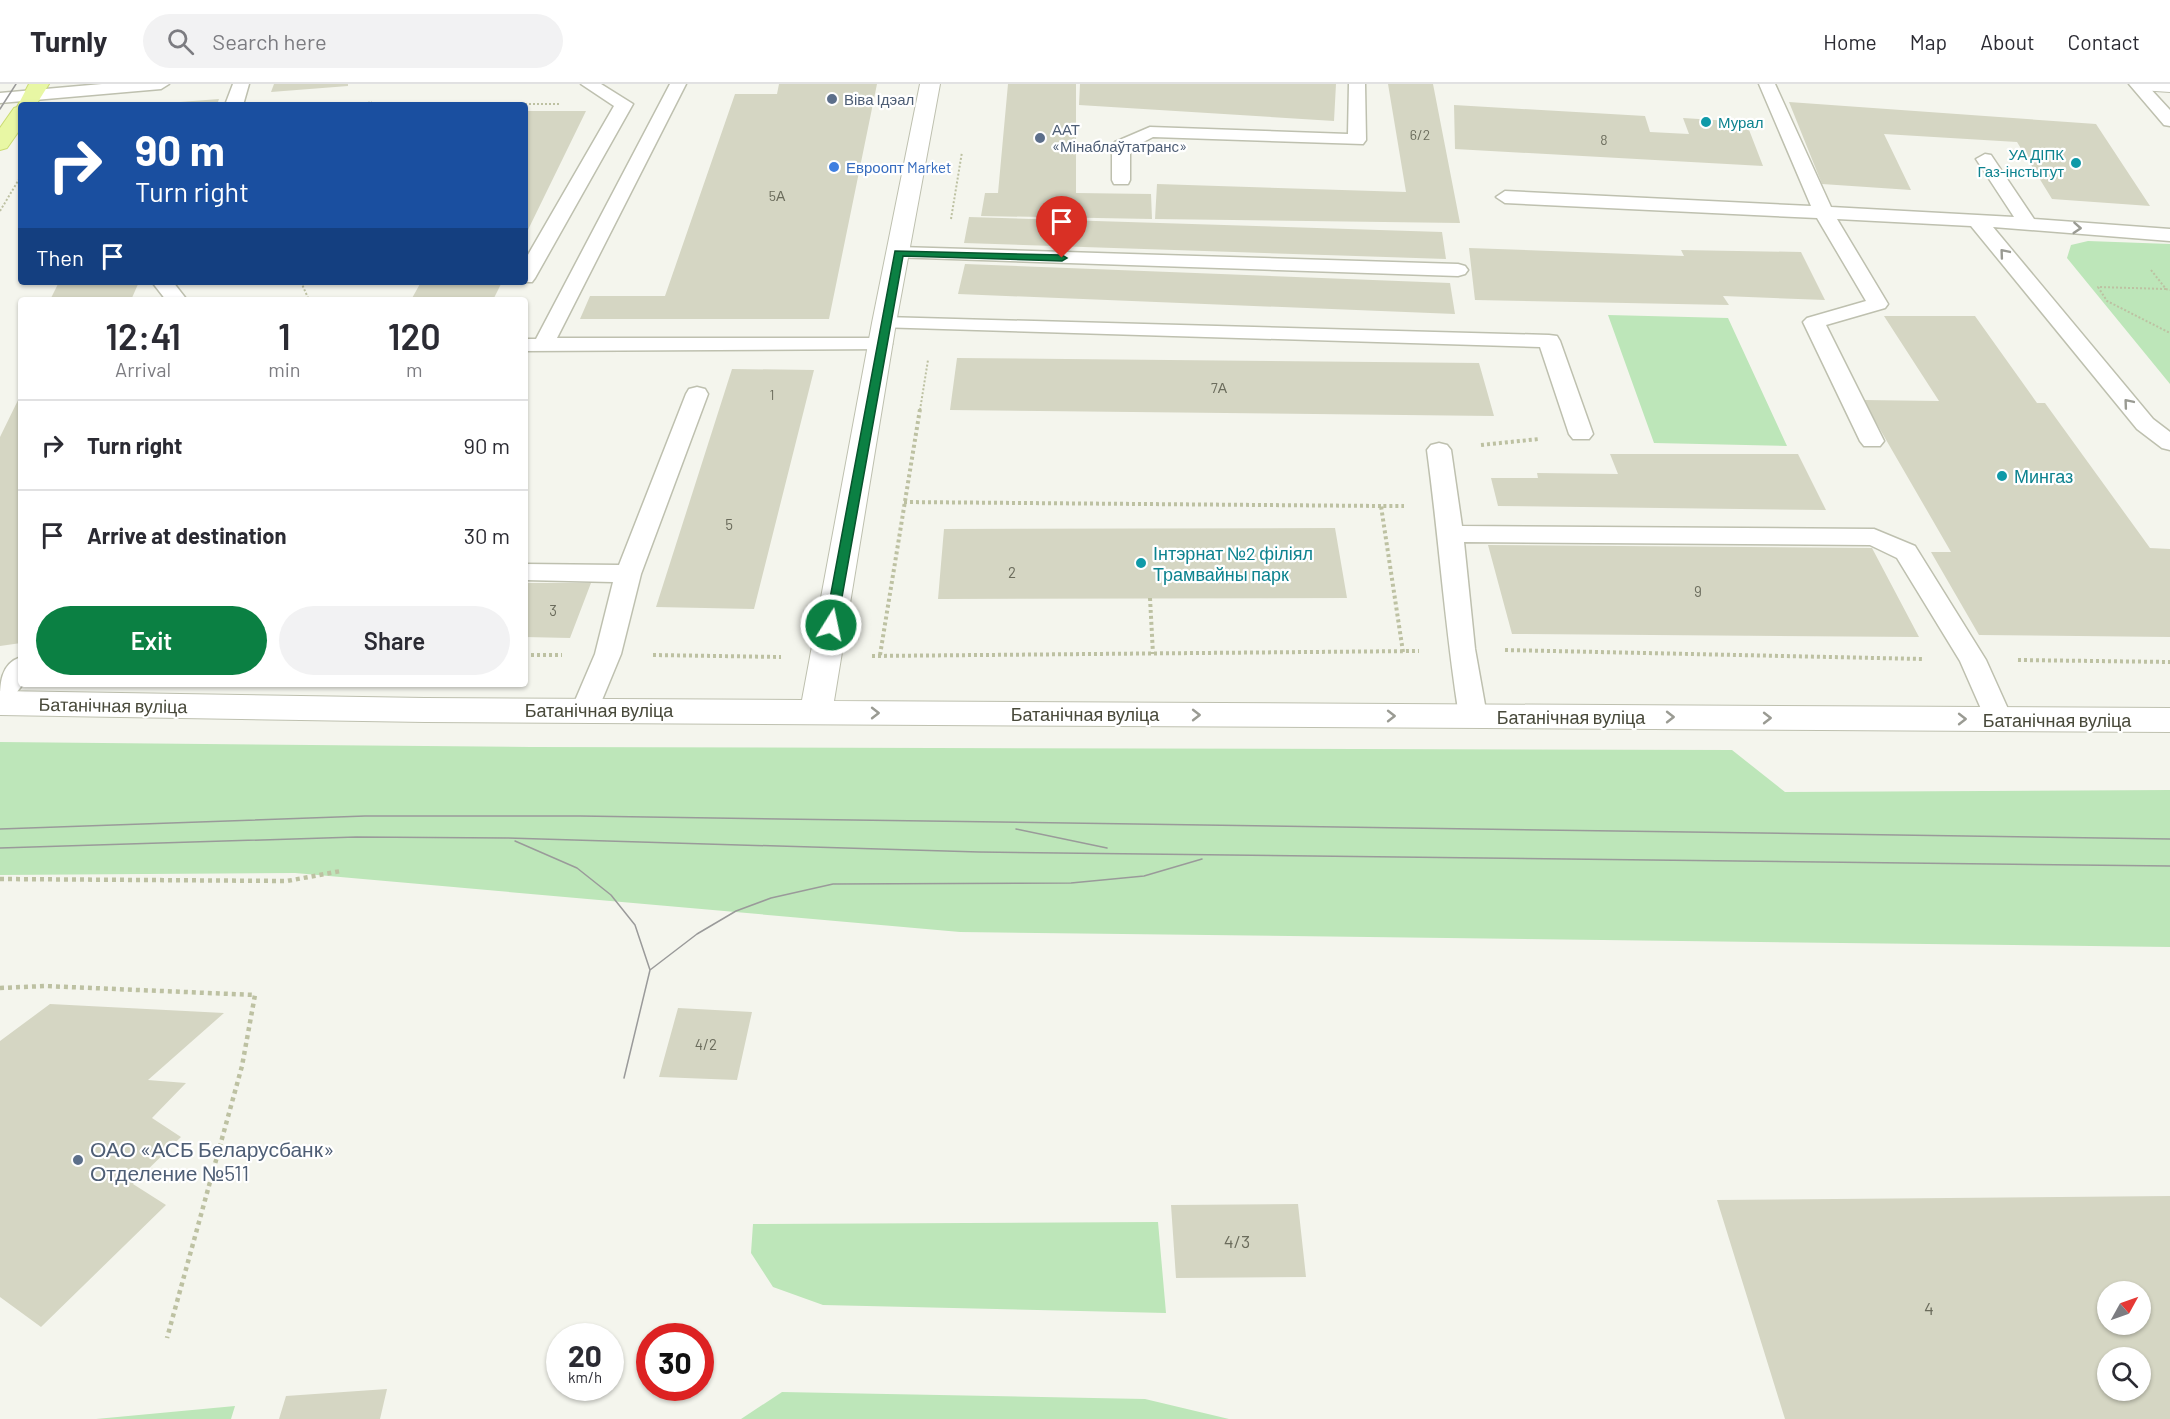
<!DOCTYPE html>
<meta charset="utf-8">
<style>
:root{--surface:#fff;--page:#f2f2f3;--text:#2b2b33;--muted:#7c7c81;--line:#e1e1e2;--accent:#0b8043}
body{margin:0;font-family:Barlow,sans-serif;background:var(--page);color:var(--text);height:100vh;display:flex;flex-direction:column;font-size:22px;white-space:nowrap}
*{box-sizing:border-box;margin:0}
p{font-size:20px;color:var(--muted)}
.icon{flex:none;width:33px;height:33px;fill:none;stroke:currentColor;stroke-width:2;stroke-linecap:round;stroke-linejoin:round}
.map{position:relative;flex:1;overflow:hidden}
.details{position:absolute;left:18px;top:213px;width:510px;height:390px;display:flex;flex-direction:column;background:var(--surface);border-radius:6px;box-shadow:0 2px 4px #0004}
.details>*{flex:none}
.guide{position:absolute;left:18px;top:18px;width:510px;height:183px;border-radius:6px;box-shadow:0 2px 4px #0004;background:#1a4fa0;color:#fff;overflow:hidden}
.needle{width:39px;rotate:50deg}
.tools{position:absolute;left:2097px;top:1197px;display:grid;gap:12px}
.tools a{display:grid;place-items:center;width:54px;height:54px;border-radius:50%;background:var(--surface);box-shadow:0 2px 4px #0004;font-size:30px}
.speed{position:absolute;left:546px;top:1239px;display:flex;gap:12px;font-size:30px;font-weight:700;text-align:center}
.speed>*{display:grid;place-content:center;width:78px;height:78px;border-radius:50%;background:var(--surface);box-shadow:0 2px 4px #0004;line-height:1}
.speed small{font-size:15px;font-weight:400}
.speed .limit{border:9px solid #d22;background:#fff;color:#111}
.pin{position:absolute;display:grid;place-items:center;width:51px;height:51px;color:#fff;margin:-62px -26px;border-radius:50% 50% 50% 0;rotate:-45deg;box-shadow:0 0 6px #0007}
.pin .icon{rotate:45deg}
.me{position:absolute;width:66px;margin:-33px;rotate:10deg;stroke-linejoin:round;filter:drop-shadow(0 0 4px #0008)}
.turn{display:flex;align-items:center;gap:21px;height:126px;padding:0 18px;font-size:27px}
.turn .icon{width:78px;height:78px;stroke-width:2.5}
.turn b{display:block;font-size:42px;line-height:51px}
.then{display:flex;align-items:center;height:57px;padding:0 18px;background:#0003;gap:12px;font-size:22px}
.eta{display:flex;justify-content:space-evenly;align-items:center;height:102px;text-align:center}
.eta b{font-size:36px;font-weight:600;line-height:42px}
.cta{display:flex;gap:12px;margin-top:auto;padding:12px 18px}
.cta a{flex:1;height:69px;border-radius:36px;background:var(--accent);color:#fff;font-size:24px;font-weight:600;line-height:69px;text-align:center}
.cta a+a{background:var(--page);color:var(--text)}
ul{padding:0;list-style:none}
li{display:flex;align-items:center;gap:18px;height:90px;padding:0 18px;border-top:2px solid var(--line)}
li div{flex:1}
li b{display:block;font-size:22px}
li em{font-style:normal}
header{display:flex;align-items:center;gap:36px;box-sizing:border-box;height:84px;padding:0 30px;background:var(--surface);border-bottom:2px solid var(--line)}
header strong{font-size:28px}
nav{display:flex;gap:33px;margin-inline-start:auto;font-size:21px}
.search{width:420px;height:54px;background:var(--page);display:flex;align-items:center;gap:15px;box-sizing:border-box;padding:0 21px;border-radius:33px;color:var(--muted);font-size:22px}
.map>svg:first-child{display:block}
</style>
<header>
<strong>Turnly</strong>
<div class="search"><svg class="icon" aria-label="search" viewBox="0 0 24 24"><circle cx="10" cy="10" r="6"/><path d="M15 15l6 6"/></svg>Search here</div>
<nav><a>Home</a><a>Map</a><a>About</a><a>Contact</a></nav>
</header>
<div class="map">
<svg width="2170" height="1335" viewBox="0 0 2170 1335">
<rect width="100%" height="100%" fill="#f4f5ed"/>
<path fill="#bde6b9" d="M2088 157 2170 160V300L2067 174 2071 161Z
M1608 231 1728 234 1787 362 1654 359Z
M0 658 531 663 1732 666 1785 708 2170 706V863L960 848 295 789 0 791Z
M1158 1138 1166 1229 823 1221 773 1203 751 1169 753 1140Z
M782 1308 1145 1315 1229 1335H741Z
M235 1322 231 1335H96Z"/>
<path fill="#d5d6c3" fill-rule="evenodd" d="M274 0H348V2L271 8Z
M779 0H877L829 235H580L590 212H665L735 10H777Z
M1008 0H1076V109L1151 110 1152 135 981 132 985 109H998Z
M1080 0H1336L1334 37 1079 21Z
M1388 0H1433L1460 139 1155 135 1157 100 1406 108Z
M219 15 217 21H167V19Z
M1789 18 2096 40 2150 122 2052 115 2017 58 1884 50 1911 106 1822 100Z
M1454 21 1645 32 1650 48 1689 50 1683 34 1746 38 1763 82 1455 65Z
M525 27H586L525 152Z
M969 133 1442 148 1446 175 964 159Z
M1469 164 1684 172 1681 166 1801 168 1825 216 1723 212 1729 221 1475 216Z
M965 180 1450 199 1455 230 958 210Z
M59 198H139L131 216H50Z
M421 198H502L493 216H411Z
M1884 232H1975L2037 319H2045L2150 464 2170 465V553L1979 551 1931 468H1951L1863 316 1939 317Z
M957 274 1479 279 1494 332 950 326Z
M732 285 814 286 754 525 656 523Z
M21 310V559L0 562V353Z
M1610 370H1798L1826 426 1498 422 1491 394H1538L1537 389 1618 390Z
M1335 444 1347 514 938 515 944 445Z
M1488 461 1872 464 1919 553 1512 550Z
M525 499H591L570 554 525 553Z
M50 920 224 929 148 996 186 999 152 1034 181 1053 133 1100 166 1121 41 1243 0 1213V957Z
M678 924 752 928 737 996 659 993Z
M2170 1112V1335H1785L1717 1116ZM2108 1208H2140V1240H2108ZM2108 1274H2140V1306H2108Z
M1298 1120 1306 1193 1176 1194 1171 1121Z
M387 1305 380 1335H279L286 1312Z"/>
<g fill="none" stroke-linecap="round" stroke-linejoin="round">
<g stroke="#bec0af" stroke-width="3">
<path id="service" d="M102 0H169L161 5 0 19V9Z
M233 0H249L243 21H225Z
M581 0H601L633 20 535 194 532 198H518H525V176L614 22Z
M670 0H686L557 254H881L889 255 892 260 889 265 525 267V255H536Z
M1349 0H1365L1366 56 1363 60 1153 53 1130 65V96L1128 100H1114L1112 96V62L1115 58 1150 43 1348 50Z
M1759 0H1775L1831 123 2014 133 1976 75 1985 70 1991 71 2034 135 2170 145V157L1993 143 2153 335 2170 348V366L2162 364 2137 345 1971 142 1837 135 1888 220 1885 224 1826 241 1884 357 1880 362H1864L1860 357 1803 238 1807 234 1866 217 1817 134 1505 119 1496 113 1505 107 1811 122Z
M2129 0H2146L2170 26V42L2164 41Z
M899 163 1458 180 1465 182 1468 186 1465 190 1458 192 892 173 889 169 892 165Z
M152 198H173L187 216H166Z
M884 233 1549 251 1557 252 1560 257 1593 350 1589 355H1573L1569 350 1540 263 877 243 873 239 877 235Z
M697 303 705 305 708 310 641 490 621 570 595 633 585 636 575 633 571 626 595 570 613 498 525 496V480L619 481 686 310 689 305Z
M1439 359 1447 361 1451 366 1462 442 1874 445 1915 462 1986 576 2013 636 2009 643 1999 646 1989 643 1960 577 1897 474 1870 461 1464 458 1475 565 1487 632 1483 639 1473 642 1463 639 1459 632C1445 544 1439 455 1427 366L1431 361Z
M21 573 23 600 10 617 0 620C0 600 0 580 21 573Z"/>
</g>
<g stroke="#bec0af" stroke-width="2">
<path id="minor" d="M920 0H940L896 239 834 617 2170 624V648L425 638 0 631V607L425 614 802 616 872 239Z
M2130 0H2170V8L2140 6Z"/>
</g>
<g stroke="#cbdc74" stroke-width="2">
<path id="primary" d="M29 0H49L36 21H21V44L7 64 0 66V44L14 24 17 23Z"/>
</g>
<path stroke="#bdc1a2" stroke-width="2" stroke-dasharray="2 2" stroke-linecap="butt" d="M513 20H560
M360 21 372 18
M0 127 21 92
M951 135 962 68
M2151 186 2166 205 2170 206
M301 198 309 216
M2166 205 2098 203 2107 217 2170 249
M920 326 928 276"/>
<path stroke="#bdc1a2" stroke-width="4" stroke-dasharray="3 3" stroke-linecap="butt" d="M1481 361 1539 355
M904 418 1381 422
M1150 514 1153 570
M1505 566 1923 575
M1403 568 1381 422H1404
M525 571H562
M653 571 781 573
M880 571 920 325
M872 572 1419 567
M2018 576 2170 578"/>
<path stroke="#bdc1a2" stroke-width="4.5" stroke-dasharray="4 4" stroke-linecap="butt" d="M0 795 287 797 341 787
M0 904 45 902 255 911 242 982 167 1254"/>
<use href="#service" fill="#fff" fill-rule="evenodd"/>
<use href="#minor" fill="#fff" fill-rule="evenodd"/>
<use href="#primary" fill="#e8f7a4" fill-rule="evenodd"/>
<path stroke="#9a9a9a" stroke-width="1.5" d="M0 25 16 0
M0 745 365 732H580L2170 755
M1016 745 1107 764
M515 757 577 784 611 811 635 841 650 886 624 994
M0 764 356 753 506 754 979 768 2170 782
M650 886 697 850 736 827 771 814 833 800 1071 799 1144 792 1202 775"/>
</g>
<defs><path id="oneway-chevron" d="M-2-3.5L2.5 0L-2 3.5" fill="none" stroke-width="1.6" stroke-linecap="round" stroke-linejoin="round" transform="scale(1.5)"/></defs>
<g stroke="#9a9b93">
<use href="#oneway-chevron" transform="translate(2077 144) rotate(4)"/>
<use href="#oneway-chevron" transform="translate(2004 169) rotate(-130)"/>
<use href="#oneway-chevron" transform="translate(2128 319) rotate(-130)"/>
<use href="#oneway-chevron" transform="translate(875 629)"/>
<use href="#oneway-chevron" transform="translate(1196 631)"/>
<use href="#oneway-chevron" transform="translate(1391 632)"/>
<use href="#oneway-chevron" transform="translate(1670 633)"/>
<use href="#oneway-chevron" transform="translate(1767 634)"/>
<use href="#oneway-chevron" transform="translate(1962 635)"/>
</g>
<path fill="#0b8043" stroke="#07532c" stroke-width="1.5" d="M895 167 1062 171 1067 174 1062 177 903 172 837 541 831 546 825 541Z"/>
<g fill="#5c6f8a" stroke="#fff" stroke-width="2">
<circle cx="832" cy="15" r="6"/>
<circle cx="1040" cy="54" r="6"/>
<circle cx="78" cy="1076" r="6"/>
</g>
<g fill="#0f9aa8" stroke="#fff" stroke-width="2">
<circle cx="1706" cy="38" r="6"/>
<circle cx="2076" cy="79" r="6"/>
<circle cx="2002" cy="392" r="6"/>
<circle cx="1141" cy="479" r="6"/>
</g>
<circle fill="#3f7fe0" stroke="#fff" stroke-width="2" cx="834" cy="83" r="6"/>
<g text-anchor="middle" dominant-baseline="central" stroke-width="4.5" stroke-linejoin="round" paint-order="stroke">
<g font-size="14" fill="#6b6c5c">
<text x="1420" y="50">6/2</text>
<text x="1604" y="55">8</text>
<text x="777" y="111">5А</text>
<text x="1219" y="303">7А</text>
<text x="772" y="310">1</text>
</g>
<g font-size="15" fill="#4e5e75" stroke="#fff" text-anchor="start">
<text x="844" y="15">Віва Ідэал</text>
<text x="1052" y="45">ААТ<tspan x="1052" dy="17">«Мінаблаўтатранс»</tspan></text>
</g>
<g font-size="15" fill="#0d838f" stroke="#fff" text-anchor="start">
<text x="1718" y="38">Мурал</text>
<text x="2064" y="70" text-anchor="end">УА ДІПК<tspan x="2064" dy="17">Газ-інстытут</tspan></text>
</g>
<g font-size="15" fill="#366cbe" stroke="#fff" text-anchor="start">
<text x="846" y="83">Евроопт Market</text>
</g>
<g font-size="15" fill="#6b6c5c">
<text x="729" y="440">5</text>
<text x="1012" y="488">2</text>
<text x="1698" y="507">9</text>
<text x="553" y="526">3</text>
<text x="706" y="960">4/2</text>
</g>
<g font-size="18" fill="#0d838f" stroke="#fff" text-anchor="start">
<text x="2014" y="392">Мингаз</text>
<text x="1153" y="469">Інтэрнат №2 філіял<tspan x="1153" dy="21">Трамвайны парк</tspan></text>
</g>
<g font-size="18" fill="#48493a" stroke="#fff">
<text transform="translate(113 621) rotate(1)">Батанічная вуліца</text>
<text x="599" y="626">Батанічная вуліца</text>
<text x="1085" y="630">Батанічная вуліца</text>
<text x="1571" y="633">Батанічная вуліца</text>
<text x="2057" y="636">Батанічная вуліца</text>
</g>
<g font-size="18" fill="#6b6c5c">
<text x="1237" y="1157">4/3</text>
<text x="1929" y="1224">4</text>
</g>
<g font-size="21" fill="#4e5e75" stroke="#fff" text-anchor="start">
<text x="90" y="1064">ОАО «АСБ Беларусбанк»<tspan x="90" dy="24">Отделение №511</tspan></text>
</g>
</g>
</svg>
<div class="tools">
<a><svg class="needle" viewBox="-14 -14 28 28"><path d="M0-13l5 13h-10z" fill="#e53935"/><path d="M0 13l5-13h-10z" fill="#7c7c81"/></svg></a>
<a><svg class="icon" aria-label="search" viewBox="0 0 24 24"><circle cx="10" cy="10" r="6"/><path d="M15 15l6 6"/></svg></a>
</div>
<div class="speed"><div>20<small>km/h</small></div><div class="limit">30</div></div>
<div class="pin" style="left:1062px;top:174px;background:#d93025"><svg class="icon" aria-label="arrive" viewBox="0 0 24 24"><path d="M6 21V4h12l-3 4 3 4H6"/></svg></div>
<svg class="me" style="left:831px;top:541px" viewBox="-20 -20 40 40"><circle r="17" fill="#0b8043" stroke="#fff" stroke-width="3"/><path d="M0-11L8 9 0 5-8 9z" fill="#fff"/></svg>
<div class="guide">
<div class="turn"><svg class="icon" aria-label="right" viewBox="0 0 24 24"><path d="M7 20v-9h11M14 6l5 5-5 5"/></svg><div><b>90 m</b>Turn right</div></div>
<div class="then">Then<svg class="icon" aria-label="arrive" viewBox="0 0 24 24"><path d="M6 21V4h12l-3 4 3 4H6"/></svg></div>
</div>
<section class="details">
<div class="eta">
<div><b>12:41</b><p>Arrival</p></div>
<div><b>1</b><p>min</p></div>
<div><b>120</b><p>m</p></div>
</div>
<ul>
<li><svg class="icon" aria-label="right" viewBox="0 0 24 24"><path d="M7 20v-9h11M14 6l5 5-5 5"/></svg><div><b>Turn right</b></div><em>90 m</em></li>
<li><svg class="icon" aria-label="arrive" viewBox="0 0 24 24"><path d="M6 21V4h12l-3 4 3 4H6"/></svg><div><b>Arrive at destination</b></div><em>30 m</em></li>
</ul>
<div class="cta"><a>Exit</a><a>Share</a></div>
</section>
</div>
